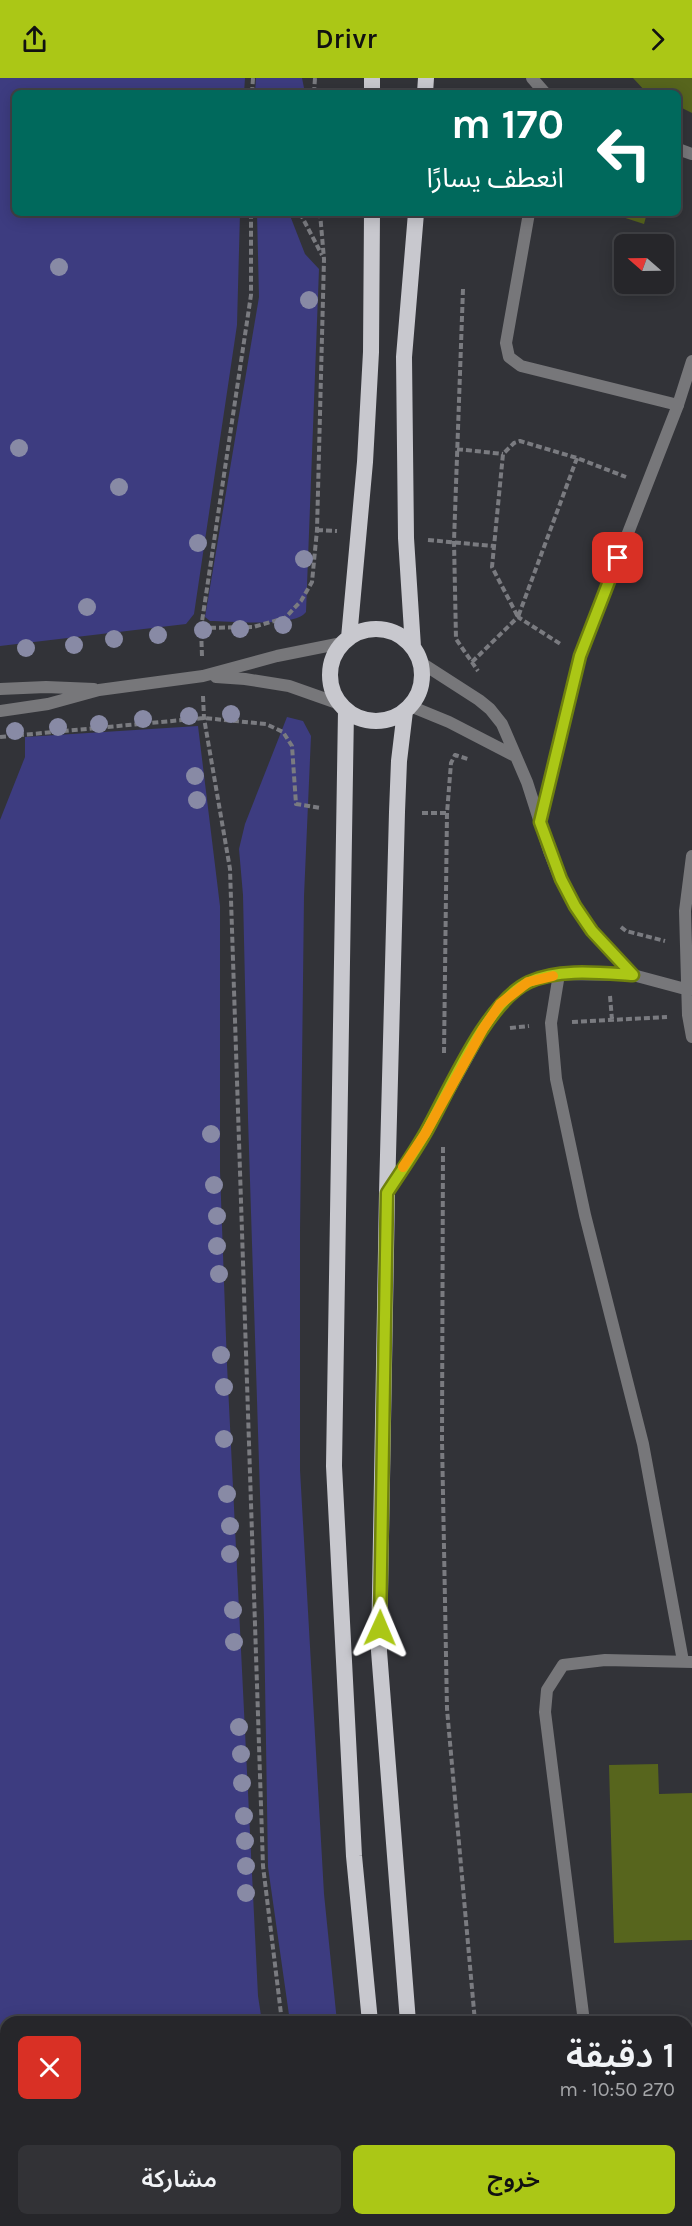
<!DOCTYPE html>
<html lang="ar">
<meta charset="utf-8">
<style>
:root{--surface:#26262a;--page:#323236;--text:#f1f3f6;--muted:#a4a5a8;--line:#424347;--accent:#abc716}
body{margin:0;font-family:Karla,"Noto Sans Arabic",sans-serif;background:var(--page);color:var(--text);direction:rtl;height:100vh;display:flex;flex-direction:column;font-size:22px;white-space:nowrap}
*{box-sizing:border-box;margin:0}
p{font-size:20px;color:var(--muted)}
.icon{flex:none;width:33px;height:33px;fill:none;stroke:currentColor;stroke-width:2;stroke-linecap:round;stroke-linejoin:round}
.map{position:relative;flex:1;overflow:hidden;direction:ltr}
.details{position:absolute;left:0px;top:1938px;width:693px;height:210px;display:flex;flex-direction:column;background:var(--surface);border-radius:18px 18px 0 0;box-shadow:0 3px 15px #0003,0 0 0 2px var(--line);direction:rtl}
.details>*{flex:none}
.hud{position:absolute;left:12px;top:12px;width:669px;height:126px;border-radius:9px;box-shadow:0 3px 15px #0003,0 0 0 2px var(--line);direction:rtl;background:#00695c;color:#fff;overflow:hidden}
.needle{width:39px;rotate:290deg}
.buttons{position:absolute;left:614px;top:156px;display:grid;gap:12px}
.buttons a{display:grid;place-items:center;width:60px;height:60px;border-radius:9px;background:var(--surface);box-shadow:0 3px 15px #0003,0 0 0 2px var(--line);font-size:30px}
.pin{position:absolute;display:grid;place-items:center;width:51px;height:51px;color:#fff;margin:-26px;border-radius:12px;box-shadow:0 3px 9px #0006}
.me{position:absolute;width:66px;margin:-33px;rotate:1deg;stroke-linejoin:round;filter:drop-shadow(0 0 4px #0008)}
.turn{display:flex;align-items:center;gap:21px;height:126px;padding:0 18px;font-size:27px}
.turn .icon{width:78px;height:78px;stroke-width:2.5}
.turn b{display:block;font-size:42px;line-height:51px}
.round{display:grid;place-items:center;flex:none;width:63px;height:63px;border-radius:9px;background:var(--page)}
.headline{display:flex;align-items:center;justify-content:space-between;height:102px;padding:0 18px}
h1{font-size:36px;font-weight:600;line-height:45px}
.primary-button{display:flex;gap:12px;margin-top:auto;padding:12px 18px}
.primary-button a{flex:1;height:69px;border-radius:9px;background:var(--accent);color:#111;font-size:24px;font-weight:600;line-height:69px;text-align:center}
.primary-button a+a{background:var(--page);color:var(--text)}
header{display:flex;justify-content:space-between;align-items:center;height:78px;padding:0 18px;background:var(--accent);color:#111;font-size:27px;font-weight:600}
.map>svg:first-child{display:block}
</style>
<header><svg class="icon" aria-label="forward" viewBox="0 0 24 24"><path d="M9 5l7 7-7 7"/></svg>Drivr<svg class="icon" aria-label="share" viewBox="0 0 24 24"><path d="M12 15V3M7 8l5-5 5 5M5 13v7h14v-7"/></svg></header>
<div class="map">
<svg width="692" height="2148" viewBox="0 0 692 2148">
<rect width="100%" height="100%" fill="#323338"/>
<path fill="#3d3c80" d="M0 0H245L244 15H15V135H240L237 247 194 536 186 546 0 568Z
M256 0H302L305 15H255Z
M257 135H289L305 176 319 191 306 534C294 550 231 543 210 543L205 539 259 219Z
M287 639 303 643 311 658 304 818 300 1154V1392L324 1816 337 1944H290L268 1789 264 1541 248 1040 243 817 239 771 245 746Z
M198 648 220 828V1093L227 1287 258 1918 262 1944H6V2142H292L293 2148H0V742L25 679V659Z"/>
<path fill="#57651d" d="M633 0H692V35L678 28V15H647Z
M610 135H647L644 146Z
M658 1686 659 1716 692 1715V1862L614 1865 609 1687Z
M687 1945H692V2148H647V2142H687Z"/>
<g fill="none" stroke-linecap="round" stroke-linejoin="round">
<path stroke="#7a7b80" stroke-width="4" stroke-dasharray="6 3" stroke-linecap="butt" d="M252 15 253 0
M314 15 315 0
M300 135 322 177
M463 211 454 463 456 561 478 593
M457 371 503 376
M577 380 518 539 492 489 503 376 514 365 520 363 577 380 626 399
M317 452 337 453
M428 462 493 468
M201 550 253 549 285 540 301 523 312 504 317 452 324 181 320 135
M202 578 201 550 251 217V135
M472 584 518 539 562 567
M203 618 204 640 230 791 263 1788 282 1944
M0 659 204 640 266 646 283 654 292 668 296 726 321 730
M422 735H447
M621 849 626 853 665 863
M610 918 612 942
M572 944 667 939
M510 950 529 948
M444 975 447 735 451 685 455 677 468 681
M443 1069 442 1362 447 1631 475 1944
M307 2142V2148
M493 2142 494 2148"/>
<path stroke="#77777a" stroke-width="12" d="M678 327 692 283"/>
<path stroke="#77777a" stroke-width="12" d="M532 0 545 15
M678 71 692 76
M529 135 506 265 509 279 521 288 678 327 580 578 540 744
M420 584 479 622 490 631 502 646 527 704 549 773 560 801 575 827 592 853 633 897
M410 628 449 644 515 678
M692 778 685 833 688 937 692 959
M559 896 551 945 556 1001 585 1137 643 1366 683 1583
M387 1114 425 1056 483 951 500 926 528 904 559 896 633 897 689 912
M584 1944 545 1634 547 1612 563 1587 605 1582 692 1584
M609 2142 610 2148"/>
<path stroke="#77777a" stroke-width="12" d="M216 599 245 601 289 608 340 626
M0 611 46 609 94 611
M0 633 48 626 99 612 203 598 277 578 342 565"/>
<path stroke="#c8c8ce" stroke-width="16" d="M372 15V0
M425 15 426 0
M330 597a46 46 0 1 1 92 0a46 46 0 1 1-92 0Z
M349 560 365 384 371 274 372 135
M413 569 406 460 404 279 416 135
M346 632 334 1388 354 1778 370 1944
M405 633 399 683 397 734 387 1115 379 1573 408 1944
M390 2142V2148
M423 2142V2148"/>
</g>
<g fill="#888aa5">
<circle cx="59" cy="189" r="9"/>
<circle cx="309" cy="222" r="9"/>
<circle cx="19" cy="370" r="9"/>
<circle cx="119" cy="409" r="9"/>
<circle cx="198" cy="465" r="9"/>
<circle cx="304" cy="481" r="9"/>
<circle cx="87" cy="529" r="9"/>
<circle cx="283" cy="547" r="9"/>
<circle cx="240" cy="551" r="9"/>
<circle cx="203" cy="552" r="9"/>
<circle cx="158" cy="557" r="9"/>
<circle cx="114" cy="561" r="9"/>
<circle cx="74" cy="567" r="9"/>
<circle cx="26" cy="570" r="9"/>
<circle cx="231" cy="636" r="9"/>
<circle cx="189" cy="638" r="9"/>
<circle cx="143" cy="641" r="9"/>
<circle cx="99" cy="646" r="9"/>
<circle cx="58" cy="649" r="9"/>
<circle cx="15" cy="653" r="9"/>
<circle cx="195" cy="698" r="9"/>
<circle cx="197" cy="722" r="9"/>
<circle cx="211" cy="1056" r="9"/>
<circle cx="214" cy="1107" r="9"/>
<circle cx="217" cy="1138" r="9"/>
<circle cx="217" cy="1168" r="9"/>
<circle cx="219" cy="1196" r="9"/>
<circle cx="221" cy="1277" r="9"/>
<circle cx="224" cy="1309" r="9"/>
<circle cx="224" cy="1361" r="9"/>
<circle cx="227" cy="1416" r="9"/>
<circle cx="230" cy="1448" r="9"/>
<circle cx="230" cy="1476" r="9"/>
<circle cx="233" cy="1532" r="9"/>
<circle cx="234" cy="1564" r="9"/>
<circle cx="239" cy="1649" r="9"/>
<circle cx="241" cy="1676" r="9"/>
<circle cx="242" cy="1705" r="9"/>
<circle cx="244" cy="1738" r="9"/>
<circle cx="245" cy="1763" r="9"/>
<circle cx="246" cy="1788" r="9"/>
<circle cx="246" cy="1815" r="9"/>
</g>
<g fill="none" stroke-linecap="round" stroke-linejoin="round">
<g stroke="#6f810e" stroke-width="15">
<path id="route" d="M380 1550 387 1115C400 1095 414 1075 426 1054 449 1013 487 923 529 904 559 890 601 895 633 897L592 853 575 828 561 801 540 744 580 578 618 480"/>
</g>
<use href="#route" stroke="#abc716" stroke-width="10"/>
<path stroke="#f59e0b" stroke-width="10" d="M403 1089 425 1056 483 951 500 926 528 904 553 898"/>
</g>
</svg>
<div class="buttons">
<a><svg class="needle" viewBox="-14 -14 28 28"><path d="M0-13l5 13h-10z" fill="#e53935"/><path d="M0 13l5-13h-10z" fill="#a4a5a8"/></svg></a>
</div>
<div class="pin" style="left:618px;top:480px;background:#d93025"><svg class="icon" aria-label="arrive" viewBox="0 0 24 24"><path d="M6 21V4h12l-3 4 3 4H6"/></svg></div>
<svg class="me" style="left:380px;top:1550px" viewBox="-20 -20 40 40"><path d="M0-17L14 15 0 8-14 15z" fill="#abc716" stroke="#fff" stroke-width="4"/></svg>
<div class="hud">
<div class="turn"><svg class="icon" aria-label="left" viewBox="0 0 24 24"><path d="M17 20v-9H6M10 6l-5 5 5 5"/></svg><div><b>170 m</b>انعطف يسارًا</div></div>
</div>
<section class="details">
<div class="headline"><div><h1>1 دقيقة</h1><p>270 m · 10:50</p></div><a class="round" style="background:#d93025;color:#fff"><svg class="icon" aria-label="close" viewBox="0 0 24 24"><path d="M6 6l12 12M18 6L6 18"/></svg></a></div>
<div class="primary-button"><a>خروج</a><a>مشاركة</a></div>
</section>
</div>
